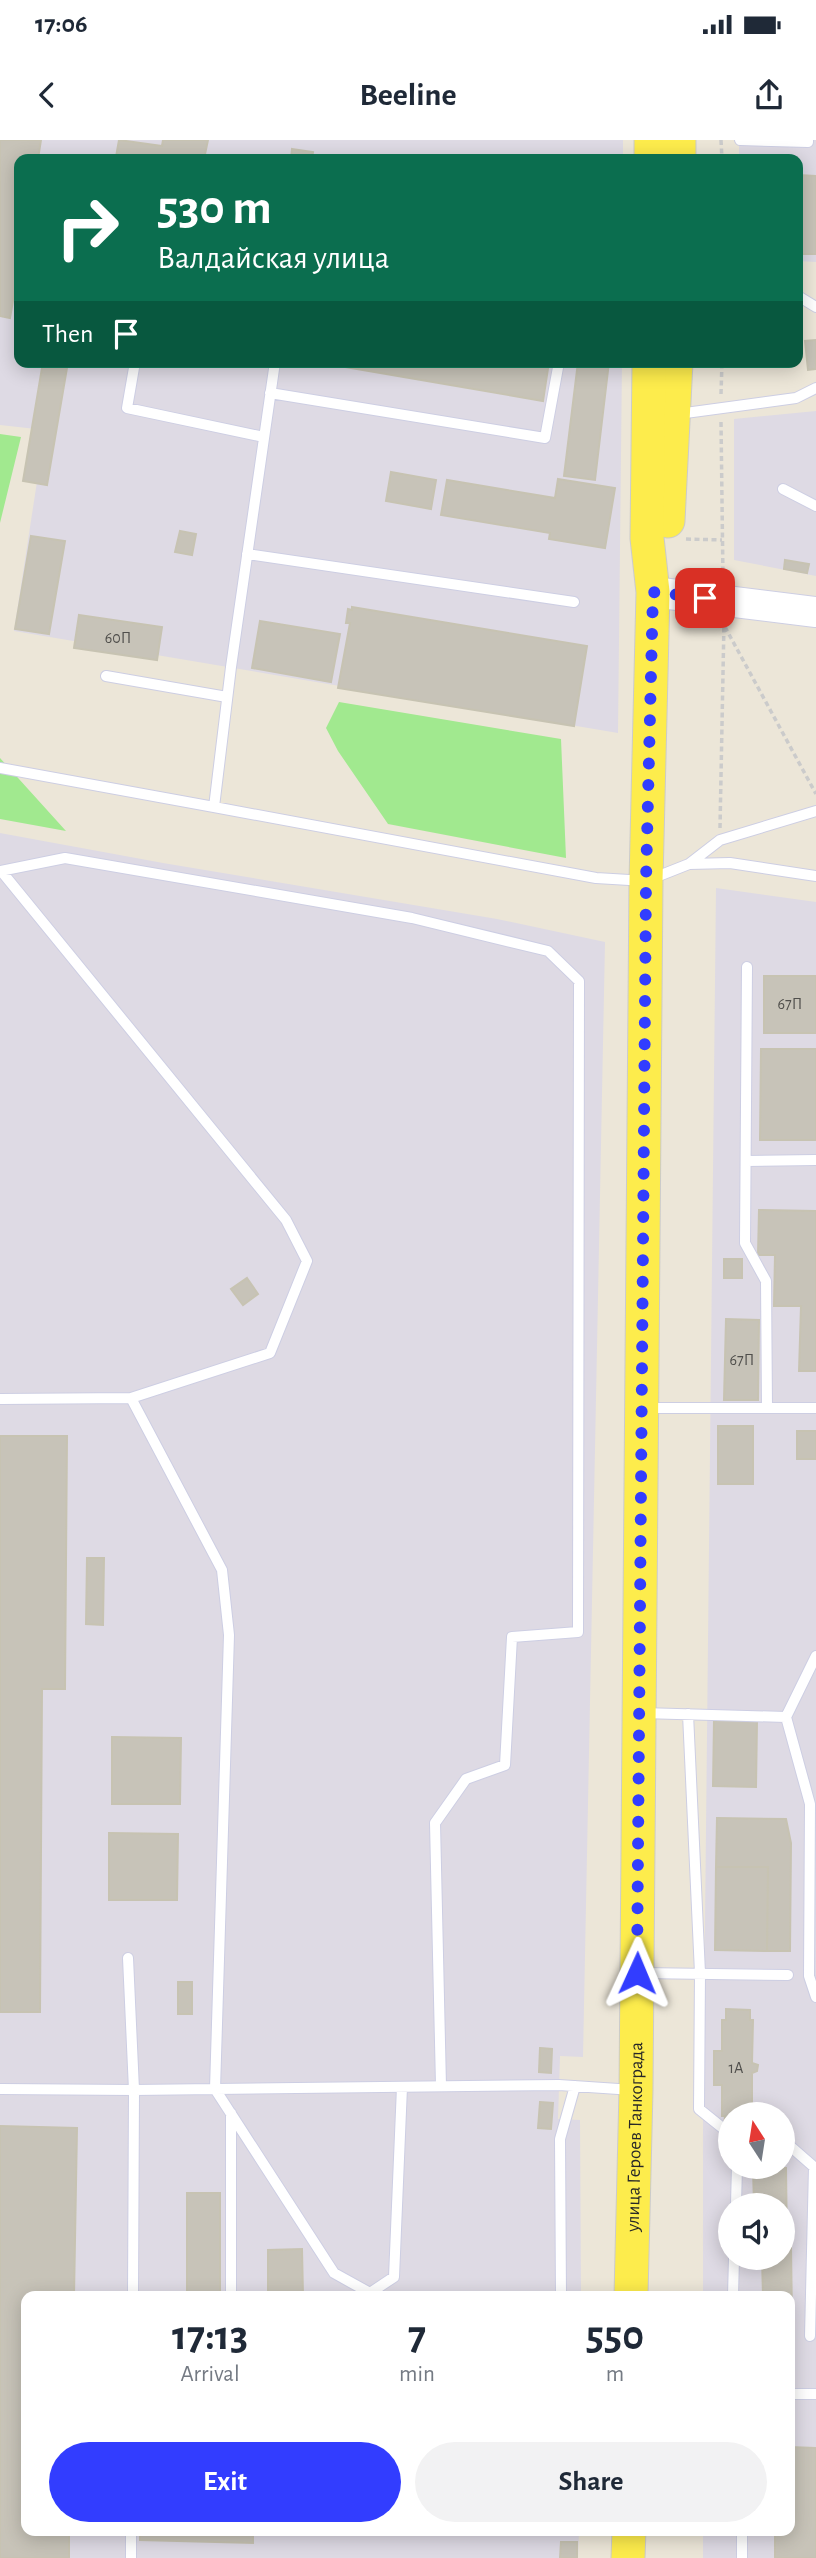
<!DOCTYPE html>
<meta charset="utf-8">
<style>
:root{--surface:#fff;--page:#f2f2f3;--text:#1f2937;--muted:#747a83;--accent:#323dff}
body{margin:0;font-family:"Alegreya Sans",sans-serif;background:var(--page);color:var(--text);height:100vh;display:flex;flex-direction:column;font-size:26px;white-space:nowrap}
*{box-sizing:border-box;margin:0}
p{font-size:23px;color:var(--muted)}
.icon{flex:none;width:38px;height:38px;fill:none;stroke:currentColor;stroke-width:2;stroke-linecap:round;stroke-linejoin:round}
.map{position:relative;flex:1;overflow:hidden}
.drawer{position:absolute;left:21px;top:2151px;width:774px;height:245px;display:flex;flex-direction:column;background:var(--surface);border-radius:14px;box-shadow:0 4px 18px #0003}
.drawer>*{flex:none}
.top-card{position:absolute;left:14px;top:14px;width:789px;height:214px;border-radius:14px;box-shadow:0 4px 18px #0003;background:#0b6e4f;color:#fff;overflow:hidden}
.needle{width:46px;rotate:348deg}
.tools{position:absolute;left:718px;top:1962px;display:grid;gap:14px}
.tools a{display:grid;place-items:center;width:77px;height:77px;border-radius:50%;background:var(--surface);box-shadow:0 4px 18px #0003;font-size:35px}
.pin{position:absolute;display:grid;place-items:center;width:60px;height:60px;color:#fff;margin:-30px;border-radius:14px;box-shadow:0 4px 10px #0006}
.me{position:absolute;width:77px;margin:-38px;rotate:1deg;stroke-linejoin:round;filter:drop-shadow(0 0 5px #0008)}
.turn{display:flex;align-items:center;gap:24px;height:147px;padding:0 28px;font-size:32px}
.turn .icon{width:91px;height:91px;stroke-width:2.5}
.turn b{display:block;font-size:49px;line-height:60px}
.then{display:flex;align-items:center;height:66px;padding:0 28px;background:#0003;gap:14px;font-size:26px}
.eta{display:flex;justify-content:space-evenly;align-items:center;height:119px;text-align:center}
.eta b{font-size:42px;font-weight:700;line-height:49px}
.action{display:flex;gap:14px;margin-top:auto;padding:14px 28px}
.action a{flex:1;height:80px;border-radius:42px;background:var(--accent);color:#fff;font-size:28px;font-weight:700;line-height:80px;text-align:center}
.action a+a{background:var(--page);color:var(--text)}
.status{display:flex;justify-content:space-between;align-items:center;height:49px;padding:0 35px;background:var(--surface);direction:ltr}
.status svg{height:19px;fill:currentColor}
header{display:flex;justify-content:space-between;align-items:center;height:91px;padding:0 28px;background:var(--surface);font-size:32px;font-weight:700}
.map>svg:first-child{display:block}
</style>
<div class="status"><b>17:06</b><svg viewBox="0 0 49 12"><path d="M0 12V9h3v3zM5 12V6h3v6zM10 12V3h3v9zM15 12V0h3v12zM26 1h20v11H26zM47 4h2v5h-2z"/></svg></div>
<header><svg class="icon" aria-label="back" viewBox="0 0 24 24"><path d="M15 5l-7 7 7 7"/></svg>Beeline<svg class="icon" aria-label="share" viewBox="0 0 24 24"><path d="M12 15V3M7 8l5-5 5 5M5 13v7h14v-7"/></svg></header>
<div class="map">
<svg width="816" height="2418" viewBox="0 0 816 2418">
<rect width="100%" height="100%" fill="#ece6d8"/>
<path fill="#dedae4" fill-rule="evenodd" d="M0 0H623V19H19V222H622L618 593 14 491 45 290 0 285Z
M739 0H816V122L798 121V19H739Z
M816 271V436L734 420V279Z
M0 693 163 723 497 779 605 802 583 1917 560 1916 558 1979 580 1980 581 2156H26V2390L579 2391 578 2418H0Z
M716 748 816 762V2418H703V2391L789 2390V2156H703V1972ZM730 1974H782V2026H730ZM730 2065H782V2118H730Z"/>
<path fill="#a1e98f" d="M0 294 21 297 0 383Z
M339 562 561 599 566 718 388 684 338 611 326 588Z
M0 618 66 691 0 679Z"/>
<path fill="#c7c3b8" stroke="#c7c3b2" stroke-width="2" d="M0 0H41L38 19H19V126L10 178 0 176Z
M119 0 162 6 163 0H208L204 19H131L116 17Z
M292 9 313 12 312 19H291Z
M798 35 816 36V114H798Z
M816 200V229L808 230 805 201Z
M43 222H68L47 345 23 341Z
M316 222H549L543 261Z
M578 222H609L595 340 564 336Z
M391 332 436 340 431 369 386 361Z
M558 339 615 348 605 408 549 399 550 393 441 375 447 340 555 358Z
M180 391 196 394 192 415 175 412Z
M31 396 65 401 49 494 15 489Z
M785 420 809 424 807 433 784 429Z
M352 467 587 506 574 586 338 548 350 483H346L348 469 352 470Z
M79 475 162 487 157 520 74 508Z
M260 481 340 494 331 542 252 528Z
M764 836H816V893H764Z
M761 909H816V1000H760Z
M759 1070 816 1071V1231H799L801 1166H774L775 1115H758Z
M724 1119H742V1138H724Z
M247 1138 258 1154 243 1165 231 1149Z
M726 1179 759 1180 758 1260H724Z
M718 1286H753V1344H718Z
M797 1291H816V1319H797Z
M0 1296H67L65 1549H42L40 1872H0Z
M87 1418H104L103 1485 86 1484Z
M714 1581H757L756 1647 713 1646Z
M112 1597 181 1598 180 1664H112Z
M717 1678 786 1679 791 1703 790 1811H767L768 1727H716Z
M109 1693 178 1694 177 1760H109Z
M716 1727H768L767 1811 715 1810Z
M178 1842H192V1874H178Z
M726 1869 750 1870V1880H753L752 1923 758 1925 757 1931 752 1933V1974H762H730V1987H724L725 1976H722V1945H714V1911H722V1880H726Z
M540 1908 552 1909 551 1933 539 1932Z
M540 1962 553 1963 551 1989 538 1988Z
M0 1986 77 1988 74 2156H26V2390H69V2418H0Z
M786 2028 787 2106H782V2065H754L753 2029Z
M187 2053H220V2156H187Z
M782 2107H791L792 2177H789V2156H763L762 2118H782Z
M302 2109 303 2156H268V2110Z
M789 2307 816 2308V2418H775V2390H789Z
M140 2390H253V2403L140 2400Z
M561 2402H577V2418H560Z"/>
<g fill="none" stroke-linecap="round" stroke-linejoin="round">
<g stroke="#cdcee3" stroke-width="12">
<path id="lane" d="M740 0 808 2V0
M798 156 816 167
M135 222 127 268 264 297
M275 222 231 527 214 667 596 738 646 741 689 724 720 700 816 671
M270 253 545 298 559 222
M678 274 796 258 816 248
M783 349 816 366
M247 414 574 462
M106 536 227 557
M0 628 214 667
M689 724 730 723 816 736
M0 731 65 718 412 778 548 811 579 841 578 1492 512 1497 505 1625 466 1639 435 1683 441 1946
M747 827 745 1103 766 1141 767 1268
M746 1021 816 1020
M131 1258 222 1430 229 1495 215 1949 334 2133 370 2153 394 2137 402 1947
M0 1259 131 1258 270 1213 307 1121 286 1080 2 732
M644 1268H816
M816 1516 786 1577 810 1664 809 1836 816 1857
M642 1573 786 1577
M688 1574 700 1833 699 1969 730 1994
M128 1818 134 1950 133 2156
M640 1833 788 1835
M0 1949 134 1950 559 1945 633 1950
M231 1973V2156
M782 1999 814 2027 810 2196
M736 2065 737 2026
M561 2156 560 1999 575 1946
M733 2156 734 2118
M789 2254H816
M742 2390V2418
M131 2418V2390"/>
</g>
<g stroke="#cdcee3" stroke-width="32">
<path id="secondary" d="M653 452 816 472"/>
</g>
<g stroke="#cbcbcb" stroke-width="35">
<g id="primary">
<path d="M651 0V19"/>
<path d="M679 19V0"/>
<path d="M668 381 676 222"/>
<path id="s1" d="M631 2156 636 1950 646 741 653 452 647 398 649 222"/>
<path d="M628 2418 629 2390"/>
</g>
</g>
<path stroke="#cbcbcb" stroke-width="3.5" stroke-dasharray="5 3.5" stroke-linecap="butt" d="M721 0 722 19
M721 254 722 222
M721 282 723 439
M686 399 722 400
M725 487 816 654
M720 688 724 482"/>
<use href="#lane" stroke="#fff" stroke-width="10"/>
<use href="#secondary" stroke="#fff" stroke-width="30"/>
<use href="#primary" stroke="#fdec4c" stroke-width="33"/>
</g>
<g fill="none" stroke-linecap="round" stroke-linejoin="round">
<path stroke="#323dff" stroke-width="12" stroke-dasharray="0 21.6" d="M637 1833 646 741 653 452 705 458"/>
</g>
<g text-anchor="middle" dominant-baseline="central" stroke-width="5" stroke-linejoin="round" paint-order="stroke">
<g font-size="16" fill="#504f4c">
<text x="118" y="498">60П</text>
<text x="790" y="864">67П</text>
<text x="742" y="1220">67П</text>
<text x="736" y="1928">1А</text>
</g>
<g font-size="19" fill="#282828" stroke="#fff">
<text stroke="none"><textPath href="#s1" startOffset="159">улица Героев Танкограда</textPath></text>
</g>
</g>
</svg>
<div class="tools">
<a><svg class="needle" viewBox="-14 -14 28 28"><path d="M0-13l5 13h-10z" fill="#e53935"/><path d="M0 13l5-13h-10z" fill="#747a83"/></svg></a>
<a><svg class="icon" aria-label="sound" viewBox="0 0 24 24"><path d="M4 9h4l5-4v14l-5-4H4zM17 9q2 3 0 6"/></svg></a>
</div>
<div class="pin" style="left:705px;top:458px;background:#d93025"><svg class="icon" aria-label="arrive" viewBox="0 0 24 24"><path d="M6 21V4h12l-3 4 3 4H6"/></svg></div>
<svg class="me" style="left:637px;top:1833px" viewBox="-20 -20 40 40"><path d="M0-17L14 15 0 8-14 15z" fill="#323dff" stroke="#fff" stroke-width="4"/></svg>
<div class="top-card">
<div class="turn"><svg class="icon" aria-label="right" viewBox="0 0 24 24"><path d="M7 20v-9h11M14 6l5 5-5 5"/></svg><div><b>530 m</b>Валдайская улица</div></div>
<div class="then">Then<svg class="icon" aria-label="arrive" viewBox="0 0 24 24"><path d="M6 21V4h12l-3 4 3 4H6"/></svg></div>
</div>
<section class="drawer">
<div class="eta">
<div><b>17:13</b><p>Arrival</p></div>
<div><b>7</b><p>min</p></div>
<div><b>550</b><p>m</p></div>
</div>
<div class="action"><a>Exit</a><a>Share</a></div>
</section>
</div>
